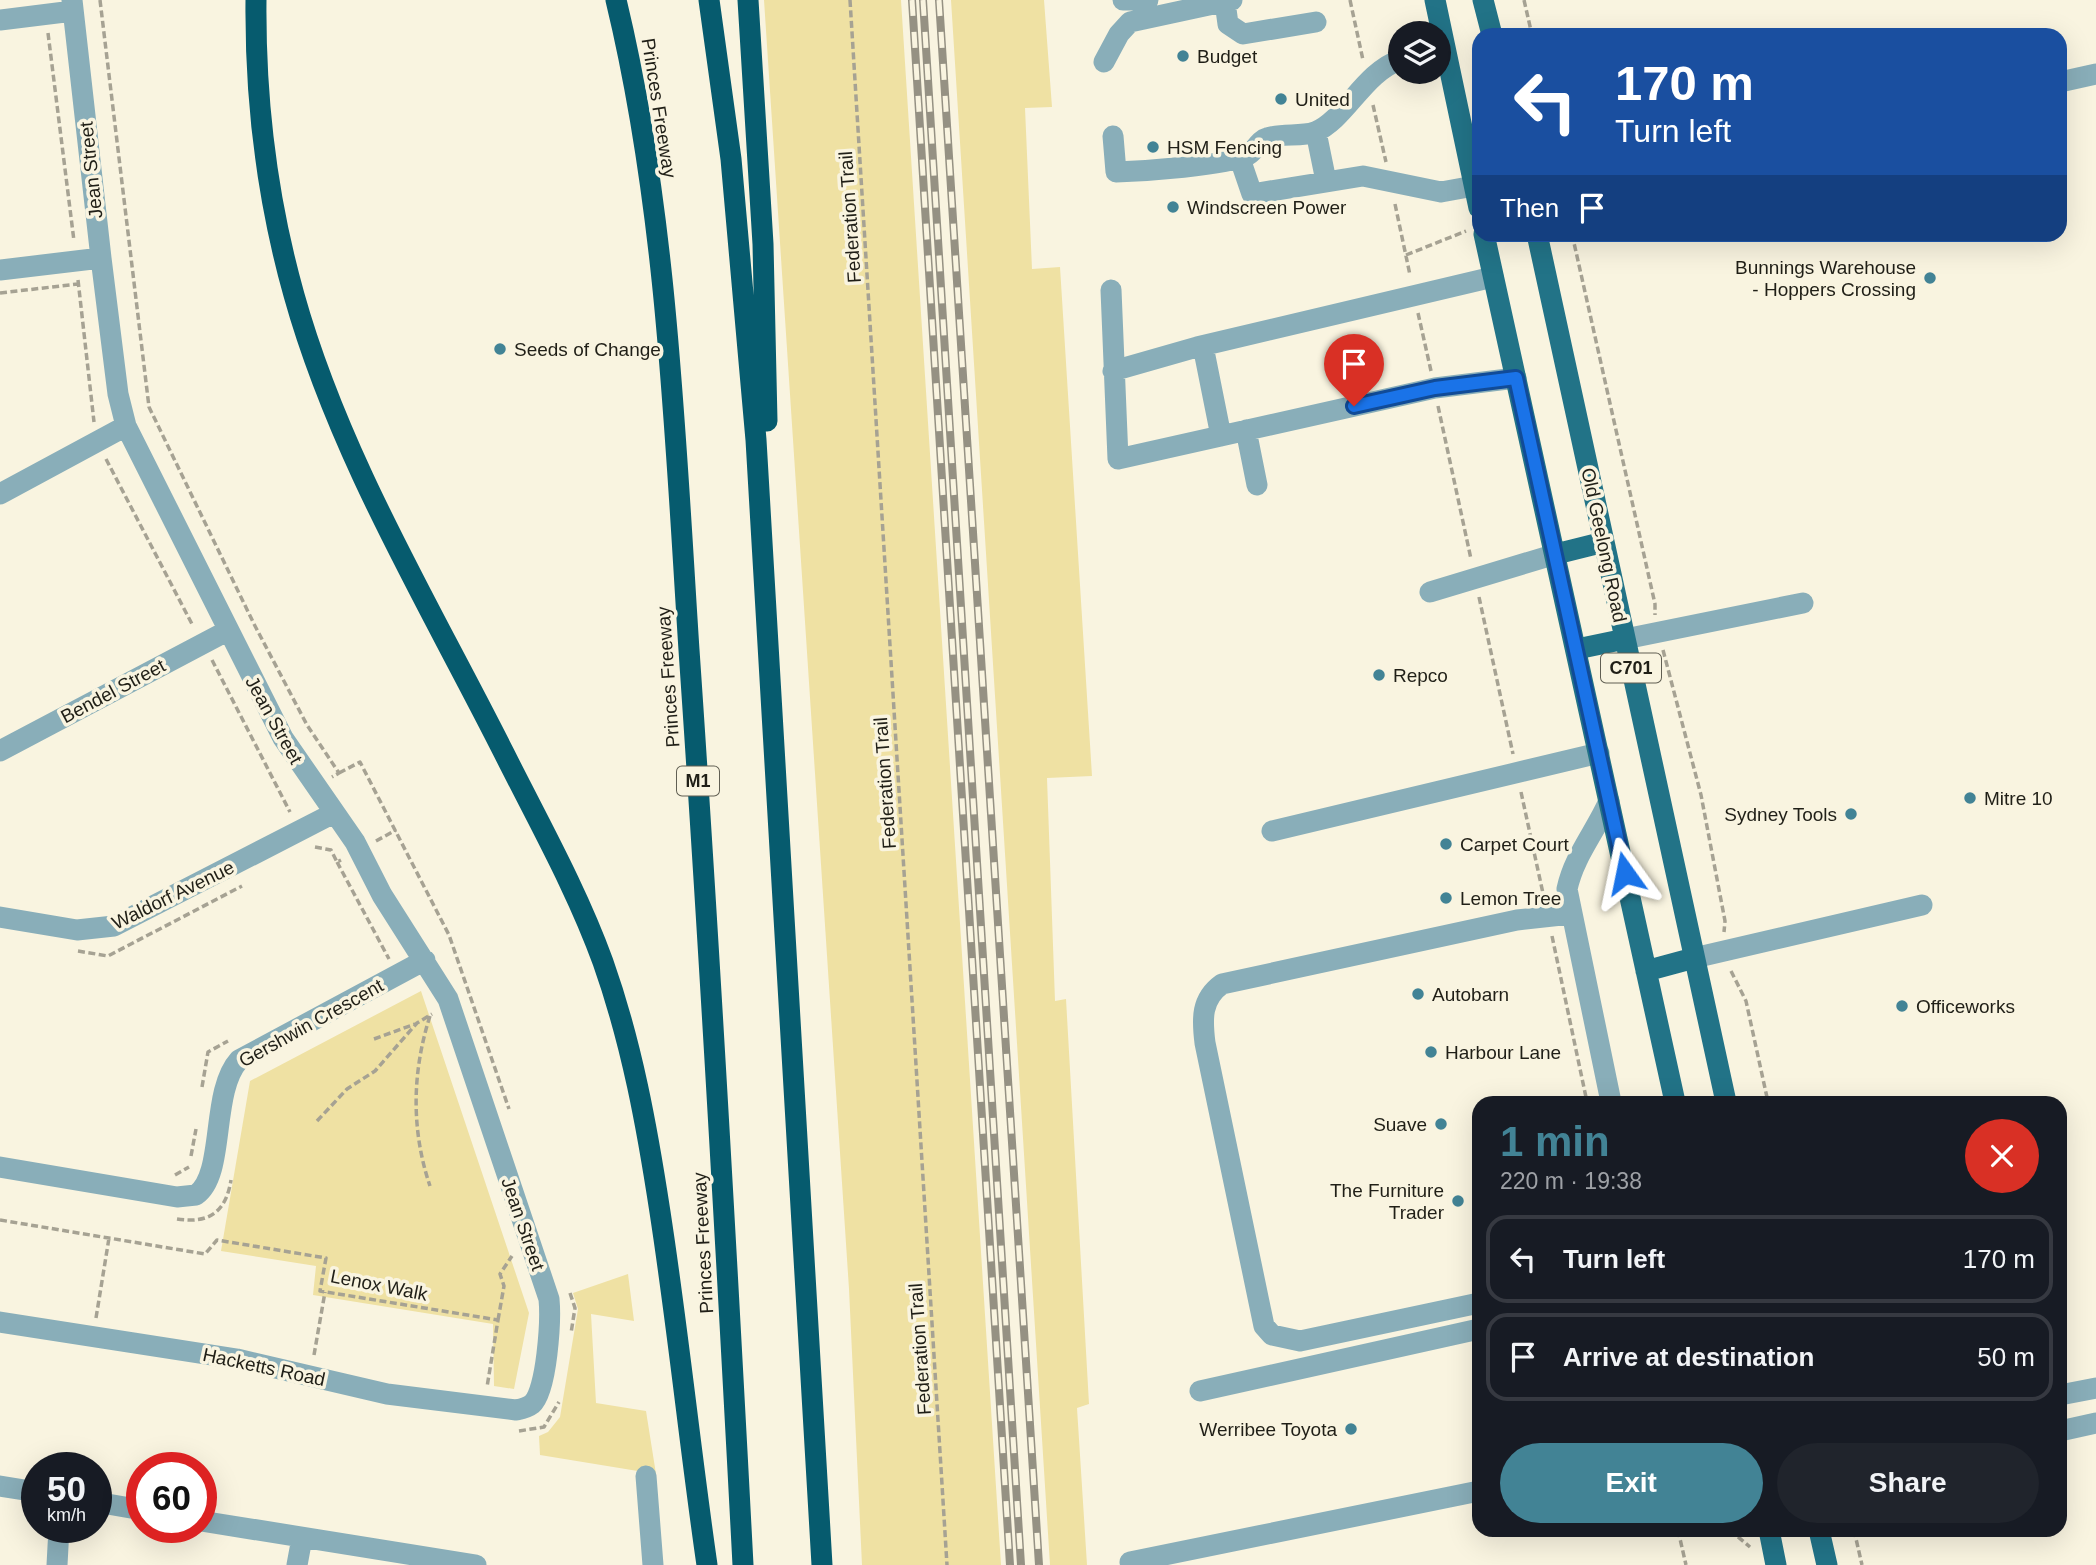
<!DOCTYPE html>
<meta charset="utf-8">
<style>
:root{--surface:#171b24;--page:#20242c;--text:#f1f3f6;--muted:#9ea1a6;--line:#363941;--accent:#428395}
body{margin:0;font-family:Arial,sans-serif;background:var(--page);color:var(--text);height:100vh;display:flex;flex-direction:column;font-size:26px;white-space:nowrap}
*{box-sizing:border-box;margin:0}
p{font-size:23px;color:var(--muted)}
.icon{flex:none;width:38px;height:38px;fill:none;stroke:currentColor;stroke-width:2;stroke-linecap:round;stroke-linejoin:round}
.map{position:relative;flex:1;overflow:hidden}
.details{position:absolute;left:1472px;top:1096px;width:595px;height:441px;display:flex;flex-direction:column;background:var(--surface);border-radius:21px;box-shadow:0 7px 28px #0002}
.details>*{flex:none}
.top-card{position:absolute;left:1472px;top:28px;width:595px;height:214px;border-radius:21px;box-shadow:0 7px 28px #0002;background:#1a4fa0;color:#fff;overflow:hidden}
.controls{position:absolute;left:1388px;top:21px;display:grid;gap:14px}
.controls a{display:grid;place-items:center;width:63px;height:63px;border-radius:50%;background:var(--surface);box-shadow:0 7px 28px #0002;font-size:35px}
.speed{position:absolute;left:21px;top:1452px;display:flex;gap:14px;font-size:35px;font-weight:700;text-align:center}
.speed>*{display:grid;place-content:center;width:91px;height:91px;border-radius:50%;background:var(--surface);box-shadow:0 7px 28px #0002;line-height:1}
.speed small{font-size:18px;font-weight:400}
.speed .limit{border:10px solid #d22;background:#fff;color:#111}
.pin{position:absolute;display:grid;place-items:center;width:60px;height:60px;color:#fff;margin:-72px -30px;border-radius:50% 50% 50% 0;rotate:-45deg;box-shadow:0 0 7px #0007}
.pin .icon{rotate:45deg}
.me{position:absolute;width:77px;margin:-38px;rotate:348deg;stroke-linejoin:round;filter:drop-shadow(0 0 5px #0008)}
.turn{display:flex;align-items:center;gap:24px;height:147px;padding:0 28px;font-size:32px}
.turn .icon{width:91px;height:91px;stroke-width:2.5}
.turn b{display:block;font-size:49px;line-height:60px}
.then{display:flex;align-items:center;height:66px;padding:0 28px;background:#0003;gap:14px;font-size:26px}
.round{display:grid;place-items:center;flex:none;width:74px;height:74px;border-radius:37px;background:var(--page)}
.overview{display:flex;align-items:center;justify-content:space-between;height:119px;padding:0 28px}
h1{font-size:42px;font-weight:600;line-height:52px;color:var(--accent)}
.button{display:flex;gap:14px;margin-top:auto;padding:14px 28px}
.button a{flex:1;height:80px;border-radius:42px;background:var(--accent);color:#fff;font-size:28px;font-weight:600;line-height:80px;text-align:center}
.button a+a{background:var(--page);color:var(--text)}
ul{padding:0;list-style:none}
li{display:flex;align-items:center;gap:21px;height:88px;margin:0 14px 10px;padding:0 14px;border:4px solid var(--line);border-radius:21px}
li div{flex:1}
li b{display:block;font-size:26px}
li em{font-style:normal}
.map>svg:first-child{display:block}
</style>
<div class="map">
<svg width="2096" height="1565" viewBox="0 0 2096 1565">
<rect width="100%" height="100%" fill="#f9f4e0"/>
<path fill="#efe1a3" d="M764 0H901L1001 1565H862L849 1289Z
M951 0H1044L1052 107 1025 108 1032 269 1060 267 1092 776 1047 778 1055 1001 1066 999 1089 1404 1077 1408 1087 1565H1050Z
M421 991 529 1313 514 1389 494 1386 493 1324 313 1295 316 1266 221 1251 250 1081Z
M628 1274 634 1321 591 1314 596 1403 646 1411 656 1474 540 1455 539 1436 548 1432 560 1417 578 1309 573 1293Z"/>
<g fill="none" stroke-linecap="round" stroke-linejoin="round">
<path stroke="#a6a293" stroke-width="3.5" stroke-dasharray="7 3.5" stroke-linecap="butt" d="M100 0 149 407 254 624 307 725 339 773 332 777
M850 0 947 1565
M1350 0 1363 60
M1524 0 1532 35
M48 33 74 241
M1373 105 1386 162
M1395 204 1410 275
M1572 234 1655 604V615
M1406 255 1466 231
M78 280 94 422
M0 293 78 284
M1418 313 1431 371
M1438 406 1471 559
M106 459 193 626
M1479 597 1513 754
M1663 650 1701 795 1725 921 1724 932
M212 660 290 812
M339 773 360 762 449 935 509 1109
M1521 792 1544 898
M376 841 396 830
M315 847 331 850 337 862 341 860
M337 862 389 959
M1552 936 1587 1102
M78 951 108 956 242 886
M1731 971 1746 1001 1768 1102
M430 1016C412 1072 411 1130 430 1186
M374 1039 415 1024
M202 1087 208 1052 228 1041
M317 1121 347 1089 375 1071 417 1023 432 1014
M191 1156 196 1129
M175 1175 189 1167
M177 1219C209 1224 226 1212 231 1180
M0 1220 205 1254 217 1240 326 1258 320 1291 498 1320 487 1387
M570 1293 575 1308 571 1333
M96 1318 109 1238
M498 1320 504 1286 500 1274 512 1256
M314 1355 325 1292
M519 1431 544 1427 559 1402
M1678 1530 1686 1565
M1730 1530 1750 1547
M1854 1530 1862 1565"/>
<path stroke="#89aeb9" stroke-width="21" d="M1123 0H1148
M1225 2 1228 24 1243 34 1316 22
M0 20 73 11
M1104 62 1119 34 1130 22 1232 0
M2060 82 2096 74
M1316 132 1326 181
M1113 136 1116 172C1144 171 1224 166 1248 155 1255 151 1259 140 1267 138 1282 133 1301 137 1315 132 1345 120 1364 72 1400 60
M1239 156 1252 194 1363 176 1441 192 1474 186
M0 270 101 258
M1111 290 1118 459 1435 388 1516 378
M1203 346 1221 436
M1113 371 1197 347 1493 277
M1246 430 1257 485
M0 494 126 426
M1430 592 1556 554
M1625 639 1803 603
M0 751 227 631
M1609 801C1596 831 1574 856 1567 889L1611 1102
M1272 831 1599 753
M0 917 77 930 114 926 334 813
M1694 958 1922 905
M0 1167 177 1197 196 1195C226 1174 210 1092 239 1060L425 960
M1479 1303 1300 1341 1272 1335 1264 1326 1205 1043C1202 1019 1201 999 1222 984L1517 920 1571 914
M0 1322 237 1359 387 1394 516 1410C521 1409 527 1408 532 1404 547 1391 551 1320 549 1299L448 999 382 895 355 842 283 738 126 426 118 394 101 258 72 0
M1200 1391 1479 1329
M2060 1395 2096 1388
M2060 1431 2096 1423
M646 1476 653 1565
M0 1486 37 1492
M96 1502 142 1510
M201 1521 476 1565
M1130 1562 1479 1491
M57 1565 59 1528
M297 1565 302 1538"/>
<path stroke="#227387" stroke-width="21" d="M1435 0 1479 208
M1483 0 1492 35
M1484 234 1675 1102
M1537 234 1726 1102
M1556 554 1604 542
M1577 649 1625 639
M1646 971 1694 958
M1769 1530 1776 1565
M1819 1530 1827 1565"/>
<path stroke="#065b6e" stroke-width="21" d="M256 0C255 99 267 199 294 295 339 456 429 604 504 753 538 821 577 890 603 962 632 1044 647 1127 660 1212 678 1329 690 1448 707 1565
M616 0C667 211 675 435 689 650 710 955 727 1260 743 1565
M709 0 731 159 756 440 822 1565
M748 0 763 244 767 421"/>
<g stroke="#959183" stroke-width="8">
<path id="rail" d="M912 0 1010 1565
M923 0 1021 1565
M939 0 1039 1565"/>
</g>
<use href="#rail" stroke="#f9f4e0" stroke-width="5" stroke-dasharray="16" stroke-linecap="butt"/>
</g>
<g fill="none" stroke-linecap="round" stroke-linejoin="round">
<g stroke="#114b97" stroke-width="18">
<path id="route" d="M1354 406 1435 388 1516 378 1625 873"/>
</g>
<use href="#route" stroke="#1a73e8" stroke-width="12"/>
</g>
<g fill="#428395" stroke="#f9f4e0" stroke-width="2.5">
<circle cx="1183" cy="56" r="7"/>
<circle cx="1281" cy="99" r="7"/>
<circle cx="1153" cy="147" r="7"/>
<circle cx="1173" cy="207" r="7"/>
<circle cx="1930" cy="278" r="7"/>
<circle cx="500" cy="349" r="7"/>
<circle cx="1379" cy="675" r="7"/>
<circle cx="1970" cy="798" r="7"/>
<circle cx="1851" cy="814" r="7"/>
<circle cx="1446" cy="844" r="7"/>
<circle cx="1446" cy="898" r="7"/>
<circle cx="1418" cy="994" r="7"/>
<circle cx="1902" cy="1006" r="7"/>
<circle cx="1431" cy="1052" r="7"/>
<circle cx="1441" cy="1124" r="7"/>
<circle cx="1458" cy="1201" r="7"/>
<circle cx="1351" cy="1429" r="7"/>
</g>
<g text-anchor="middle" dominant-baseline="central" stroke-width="7" stroke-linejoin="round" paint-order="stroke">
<g fill="#f9f4e0" stroke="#615f53" stroke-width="2">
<rect x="1601" y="653.5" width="60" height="29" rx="5"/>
<rect x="677" y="766.5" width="42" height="29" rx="5"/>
</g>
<g font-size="18" font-weight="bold" fill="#201f17">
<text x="1631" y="668">C701</text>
<text x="698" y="781">M1</text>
</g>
<g font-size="19" fill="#201f17" stroke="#f9f4e0" text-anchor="start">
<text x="1197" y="56">Budget</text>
<text x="1295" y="99">United</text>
<text x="1167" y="147">HSM Fencing</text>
<text x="1187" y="207">Windscreen Power</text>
<text x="1916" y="267" text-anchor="end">Bunnings Warehouse<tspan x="1916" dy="22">- Hoppers Crossing</tspan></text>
<text x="514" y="349">Seeds of Change</text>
<text x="1393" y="675">Repco</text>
<text x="1984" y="798">Mitre 10</text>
<text x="1837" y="814" text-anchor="end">Sydney Tools</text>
<text x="1460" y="844">Carpet Court</text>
<text x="1460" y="898">Lemon Tree</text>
<text x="1432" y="994">Autobarn</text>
<text x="1916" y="1006">Officeworks</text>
<text x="1445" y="1052">Harbour Lane</text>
<text x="1427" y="1124" text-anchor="end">Suave</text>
<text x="1444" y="1190" text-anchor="end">The Furniture<tspan x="1444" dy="22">Trader</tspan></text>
<text x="1337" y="1429" text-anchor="end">Werribee Toyota</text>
</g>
<g font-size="19" fill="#201f17" stroke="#f9f4e0">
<text transform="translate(659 108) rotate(81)">Princes Freeway</text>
<text transform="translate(91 170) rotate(-96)">Jean Street</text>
<text transform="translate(850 217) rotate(-94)">Federation Trail</text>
<text transform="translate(1604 545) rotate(78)">Old Geelong Road</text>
<text transform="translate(668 677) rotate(-94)">Princes Freeway</text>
<text transform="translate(113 691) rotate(-28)">Bendel Street</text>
<text transform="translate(274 720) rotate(61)">Jean Street</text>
<text transform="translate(885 783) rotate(-94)">Federation Trail</text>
<text transform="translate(173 895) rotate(-26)">Waldorf Avenue</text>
<text transform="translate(311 1023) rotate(-29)">Gershwin Crescent</text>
<text transform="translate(523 1224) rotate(71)">Jean Street</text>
<text transform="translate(703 1243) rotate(-93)">Princes Freeway</text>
<text transform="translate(379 1285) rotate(11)">Lenox Walk</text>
<text transform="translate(920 1349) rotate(-94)">Federation Trail</text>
<text transform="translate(264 1367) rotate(12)">Hacketts Road</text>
</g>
</g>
</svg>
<div class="controls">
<a><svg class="icon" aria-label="layers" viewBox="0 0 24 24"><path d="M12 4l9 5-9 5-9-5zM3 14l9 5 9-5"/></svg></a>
</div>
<div class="speed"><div>50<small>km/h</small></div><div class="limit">60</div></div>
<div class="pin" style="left:1354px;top:406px;background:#d93025"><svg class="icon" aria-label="arrive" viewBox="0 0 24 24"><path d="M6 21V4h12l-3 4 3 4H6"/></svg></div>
<svg class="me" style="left:1625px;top:873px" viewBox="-20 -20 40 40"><path d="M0-17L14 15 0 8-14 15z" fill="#1a73e8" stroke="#fff" stroke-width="4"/></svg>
<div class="top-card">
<div class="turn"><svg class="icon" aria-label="left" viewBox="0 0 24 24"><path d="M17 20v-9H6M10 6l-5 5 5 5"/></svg><div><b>170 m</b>Turn left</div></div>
<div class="then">Then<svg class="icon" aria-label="arrive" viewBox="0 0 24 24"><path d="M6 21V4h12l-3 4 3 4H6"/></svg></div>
</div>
<section class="details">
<div class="overview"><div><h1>1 min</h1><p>220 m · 19:38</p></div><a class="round" style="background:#d93025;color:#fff"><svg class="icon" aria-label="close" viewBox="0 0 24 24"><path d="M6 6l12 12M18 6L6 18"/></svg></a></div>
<ul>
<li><svg class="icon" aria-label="left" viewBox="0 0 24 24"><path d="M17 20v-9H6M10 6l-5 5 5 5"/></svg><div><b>Turn left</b></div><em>170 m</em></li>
<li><svg class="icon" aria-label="arrive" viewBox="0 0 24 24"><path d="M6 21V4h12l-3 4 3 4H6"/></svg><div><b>Arrive at destination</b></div><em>50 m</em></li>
</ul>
<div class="button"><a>Exit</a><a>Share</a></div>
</section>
</div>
